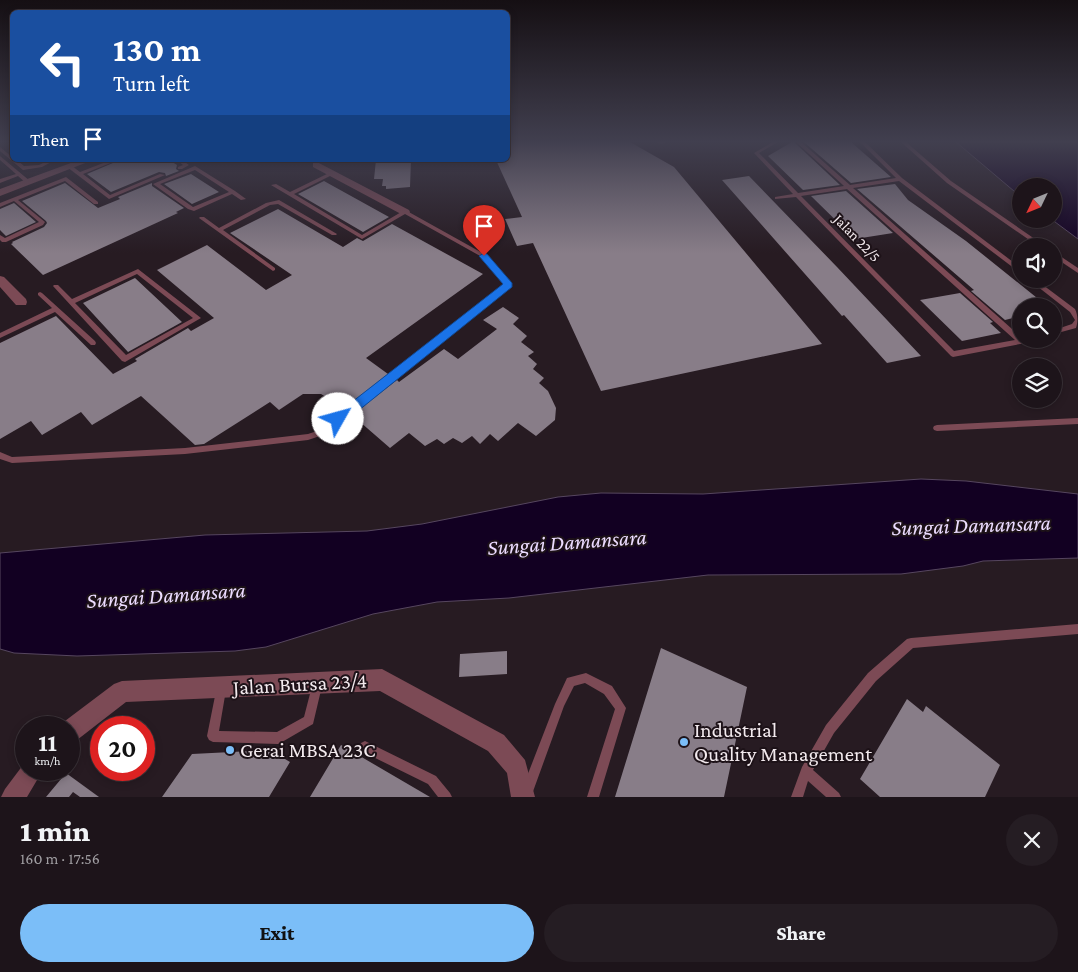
<!DOCTYPE html>
<meta charset="utf-8">
<style>
:root{--surface:#1d141a;--page:#251d23;--text:#f1f3f6;--muted:#a09ea2;--line:#3b3339;--accent:#7bbef8}
body{margin:0;font-family:"Crimson Pro",serif;background:var(--page);color:var(--text);height:100vh;display:flex;flex-direction:column;font-size:19px;white-space:nowrap}
*{box-sizing:border-box;margin:0}
p{font-size:16px;color:var(--muted)}
.icon{flex:none;width:28px;height:28px;fill:none;stroke:currentColor;stroke-width:2;stroke-linecap:round;stroke-linejoin:round}
.map{position:relative;height:797px;overflow:hidden}
.drawer{display:flex;flex-direction:column;background:var(--surface);flex:1}
.drawer>*{flex:none}
.guide{position:absolute;left:10px;top:10px;width:500px;height:152px;border-radius:8px;box-shadow:0 2px 8px #0003,0 0 0 1px var(--line);background:#1a4fa0;color:#fff;overflow:hidden}
.needle{width:32px;rotate:227deg}
.controls{position:absolute;left:1012px;top:178px;display:grid;gap:10px}
.controls a{display:grid;place-items:center;width:50px;height:50px;border-radius:50%;background:var(--surface);box-shadow:0 2px 8px #0003,0 0 0 1px var(--line);font-size:25px}
.speed{position:absolute;left:15px;top:716px;display:flex;gap:10px;font-size:25px;font-weight:700;text-align:center}
.speed>*{display:grid;place-content:center;width:65px;height:65px;border-radius:50%;background:var(--surface);box-shadow:0 2px 8px #0003,0 0 0 1px var(--line);line-height:1}
.speed small{font-size:12px;font-weight:400}
.speed .limit{border:8px solid #d22;background:#fff;color:#111}
.pin{position:absolute;display:grid;place-items:center;width:42px;height:42px;color:#fff;margin:-51px -21px;border-radius:50% 50% 50% 0;rotate:-45deg;box-shadow:0 0 5px #0007}
.pin .icon{rotate:45deg}
.me{position:absolute;width:55px;margin:-28px;rotate:52deg;stroke-linejoin:round;filter:drop-shadow(0 0 4px #0008)}
.turn{display:flex;align-items:center;gap:18px;height:105px;padding:0 20px;font-size:22px}
.turn .icon{width:65px;height:65px;stroke-width:2.5}
.turn b{display:block;font-size:35px;line-height:42px}
.then{display:flex;align-items:center;height:48px;padding:0 20px;background:#0003;gap:10px;font-size:19px}
.round{display:grid;place-items:center;flex:none;width:52px;height:52px;border-radius:26px;background:var(--page)}
.headline{display:flex;align-items:center;justify-content:space-between;height:85px;padding:0 20px}
h1{font-size:30px;font-weight:800;line-height:38px}
.button{display:flex;gap:10px;margin-top:auto;padding:10px 20px}
.button a{flex:1;height:58px;border-radius:30px;background:var(--accent);color:#111;font-size:20px;font-weight:800;line-height:58px;text-align:center}
.button a+a{background:var(--page);color:var(--text)}
.map>svg:first-child{display:block}
</style>
<div class="map">
<svg width="1078" height="797" viewBox="0 0 1078 797">
<rect width="100%" height="100%" fill="#271b22"/>
<path fill="#120022" stroke="#56465f" d="M956 142H1076L1078 144V239L1051 219H1054V186H1021V197Z
M921 479 966 481 1078 494V558L983 561 963 566 901 574 708 575 509 598 437 602 373 614 266 647 235 651 77 656 14 653 0 649V553L205 535 367 531 422 524 558 497 601 493 703 494Z"/>
<path fill="#887d88" d="M508 142H630L674 167 822 344 601 391 533 243 517 246 505 219 522 217 496 160H508Z
M792 142H794L840 185 803 190 768 156Z
M804 142H851L891 177 851 183Z
M120 160H169L177 165 176 169 179 171 166 176 165 173 159 172 111 192 87 174Z
M376 160H411L410 187 386 189V186H382L383 179H374Z
M191 174 219 192 192 204 164 184Z
M749 176 837 267 921 356 887 363 844 315 842 316 722 180Z
M324 181 333 186 389 217 363 232 298 194Z
M65 183 98 208 120 199 118 197 152 183V186L184 208 176 212 178 213 43 275 11 244 13 243 12 242 44 227 47 223 46 221 22 201Z
M895 184 908 200 966 241 1047 306H1021V316L1005 320 971 291 974 290 857 189Z
M846 191 893 233 855 239 811 196Z
M14 203 36 222 6 236 0 230V209Z
M278 209 343 247 357 238 363 241 392 224 483 274 366 358 388 374 345 408 321 394H303L279 410 270 402 204 444 195 445 141 396 92 425 81 412 42 435 31 421 0 439V343L56 316 113 374 137 361 135 359 188 328 191 331 214 318 157 270 207 245 266 290 292 275 230 233Z
M135 278 182 322 128 352 83 303Z
M960 293 993 322 990 323 1001 333 962 341 920 300Z
M503 307 519 318 513 324 527 336 521 342 534 352 528 356 537 364 533 369 544 378 539 383 548 391 556 408 555 420 536 436 518 423 498 441 490 434 480 444 472 436 462 443 453 438 444 444 437 439 425 446 409 433 390 448 352 415 397 380 399 382 444 349 458 359 497 329 483 320Z
M661 648 747 687 724 797H615Z
M507 651V674L459 677 460 654Z
M907 699 923 712 926 706 1000 765 985 797H880L860 779Z
M341 745 430 797H310Z
M270 750 290 762 269 797H162L192 754Z
M66 773 99 797H80L73 792 69 797H46Z"/>
<g fill="none" stroke-linecap="round" stroke-linejoin="round">
<path fill="#7c4a55" fill-rule="evenodd" d="M657 142H666C664 144 658 144 657 142Z
M773 142H778L759 153 798 193 844 186 796 142H801L850 185 896 178 860 142H865L902 178 1021 268V273L1019 272 899 181 853 188 1021 337V339H1035L1034 341 1022 344H1020L953 357 951 356 796 197 775 199V197L793 194 754 153ZM847 189 1015 340 954 351 801 196Z
M901 142H906L951 181 1045 246H1038L947 183Z
M0 147 12 157V160H17L24 166 39 165 49 160H55L42 167 23 170 0 151Z
M0 156 30 181V183H26L18 176 0 183V179L16 174 0 160Z
M111 160H118L83 174 110 195 160 174 165 175 109 199 67 167 72 166 80 172Z
M177 160H182L189 165 182 169H178V167L183 165Z
M195 166 235 191 246 199 241 200 232 194 194 211 188 209 153 184ZM195 170 229 192 193 207 160 184Z
M331 172 336 173 294 194 362 235 403 211H407L486 255 512 285 326 434 308 440 185 454 12 463 0 459V452L12 457 185 448 308 434 320 430 505 285 482 257 405 214 362 239 271 185 276 184 290 192Z
M66 177 98 202V204H94L65 181 18 200 45 222 43 225 6 242H2L0 240V235L5 238 39 222 14 201 0 207V203Z
M279 200 337 234 336 235H332L278 204 270 205 223 230 275 268V270L273 271 199 218 200 217H204L219 228 266 203Z
M1054 252 1078 268V273L1054 257Z
M138 269 201 318 125 362 122 361 53 286 54 285H58L72 299ZM137 274 193 318 126 355 75 303Z
M1028 279H1035L1075 309C1078 315 1078 322 1076 328L1054 334V330L1072 324 1075 320 1070 312Z
M40 292 42 293 95 341 96 343 95 345H91L55 312 0 338V333L52 308 38 295V293Z
M1078 418V424L937 431 934 430 933 428 934 426 937 425Z
M1078 624V634L913 648 876 681 834 733 813 770 839 793 841 797H826L808 781 803 797H791L802 767 826 725 868 673 907 639 911 638Z
M586 673 612 686 626 708 599 797H587L615 709 604 694 585 683 574 686 564 706 531 797H519L555 704 567 678Z
M317 681 321 682 322 686 313 724 282 742 278 744 213 742 209 740 207 736 217 686 221 685 225 686 226 690 219 731 277 732 304 717 312 686 313 682Z
M365 741 436 776 450 793 452 797H438L428 784 361 751 359 747 361 743Z"/>
<path fill="#7c4a55" fill-rule="evenodd" d="M79 160H93L0 196V189Z
M317 162 409 210 410 212 409 214H401L313 167V163Z
M0 276 4 277 26 299 27 302 26 305H16L0 287Z
M382 669 504 735 525 760 535 797H511L507 773 488 751 380 691 126 702 77 740 69 743V728H60L61 724 114 684 122 681Z
M26 761V770H43L27 797H1L5 789Z"/>
</g>
<linearGradient id="sky" x2="0" y2="1"><stop stop-color="#150f13"/><stop offset="0.56" stop-color="#413f4f"/><stop offset="1" stop-color="#413f4f" stop-opacity="0"/></linearGradient>
<rect width="1078" height="253" fill="url(#sky)"/>
<path fill="#1a73e8" stroke="#114b97" d="M484 253 487 254 512 283V287L343 423H334L333 419 334 416 503 284 479 256Z"/>
<g fill="#7bbef8" stroke="#1d1218" stroke-width="2">
<circle cx="684" cy="742" r="5"/>
<circle cx="230" cy="750" r="5"/>
</g>
<g text-anchor="middle" dominant-baseline="central" stroke-width="4" stroke-linejoin="round" paint-order="stroke">
<g font-size="15" fill="#f3eaee" stroke="#1d1218">
<text transform="translate(857 238) rotate(46)">Jalan 22/5</text>
</g>
<g font-size="21" fill="#f3eaee" stroke="#1d1218">
<text transform="translate(300 684) rotate(-3)">Jalan Bursa 23/4</text>
</g>
<g font-size="21" fill="#f3eaee" stroke="#1d1218" text-anchor="start">
<text x="694" y="730">Industrial<tspan x="694" dy="24">Quality Management</tspan></text>
<text x="240" y="750">Gerai MBSA 23C</text>
</g>
<g font-size="22" font-style="italic" fill="#ecdcff" stroke="#1d1218">
<text transform="translate(971 525) rotate(-2)">Sungai Damansara</text>
<text transform="translate(567 542) rotate(-4)">Sungai Damansara</text>
<text transform="translate(166 595) rotate(-4)">Sungai Damansara</text>
</g>
</g>
</svg>
<div class="controls">
<a><svg class="needle" viewBox="-14 -14 28 28"><path d="M0-13l5 13h-10z" fill="#e53935"/><path d="M0 13l5-13h-10z" fill="#a09ea2"/></svg></a>
<a><svg class="icon" aria-label="sound" viewBox="0 0 24 24"><path d="M4 9h4l5-4v14l-5-4H4zM17 9q2 3 0 6"/></svg></a>
<a><svg class="icon" aria-label="search" viewBox="0 0 24 24"><circle cx="10" cy="10" r="6"/><path d="M15 15l6 6"/></svg></a>
<a><svg class="icon" aria-label="layers" viewBox="0 0 24 24"><path d="M12 4l9 5-9 5-9-5zM3 14l9 5 9-5"/></svg></a>
</div>
<div class="speed"><div>11<small>km/h</small></div><div class="limit">20</div></div>
<div class="pin" style="left:484px;top:256px;background:#d93025"><svg class="icon" aria-label="arrive" viewBox="0 0 24 24"><path d="M6 21V4h12l-3 4 3 4H6"/></svg></div>
<svg class="me" style="left:338px;top:419px" viewBox="-20 -20 40 40"><circle r="19" fill="#fff"/><path d="M0-13L10 11 0 6-10 11z" fill="#1a73e8"/></svg>
<div class="guide">
<div class="turn"><svg class="icon" aria-label="left" viewBox="0 0 24 24"><path d="M17 20v-9H6M10 6l-5 5 5 5"/></svg><div><b>130 m</b>Turn left</div></div>
<div class="then">Then<svg class="icon" aria-label="arrive" viewBox="0 0 24 24"><path d="M6 21V4h12l-3 4 3 4H6"/></svg></div>
</div>
</div>
<section class="drawer">
<div class="headline"><div><h1>1 min</h1><p>160 m · 17:56</p></div><a class="round"><svg class="icon" aria-label="close" viewBox="0 0 24 24"><path d="M6 6l12 12M18 6L6 18"/></svg></a></div>
<div class="button"><a>Exit</a><a>Share</a></div>
</section>
